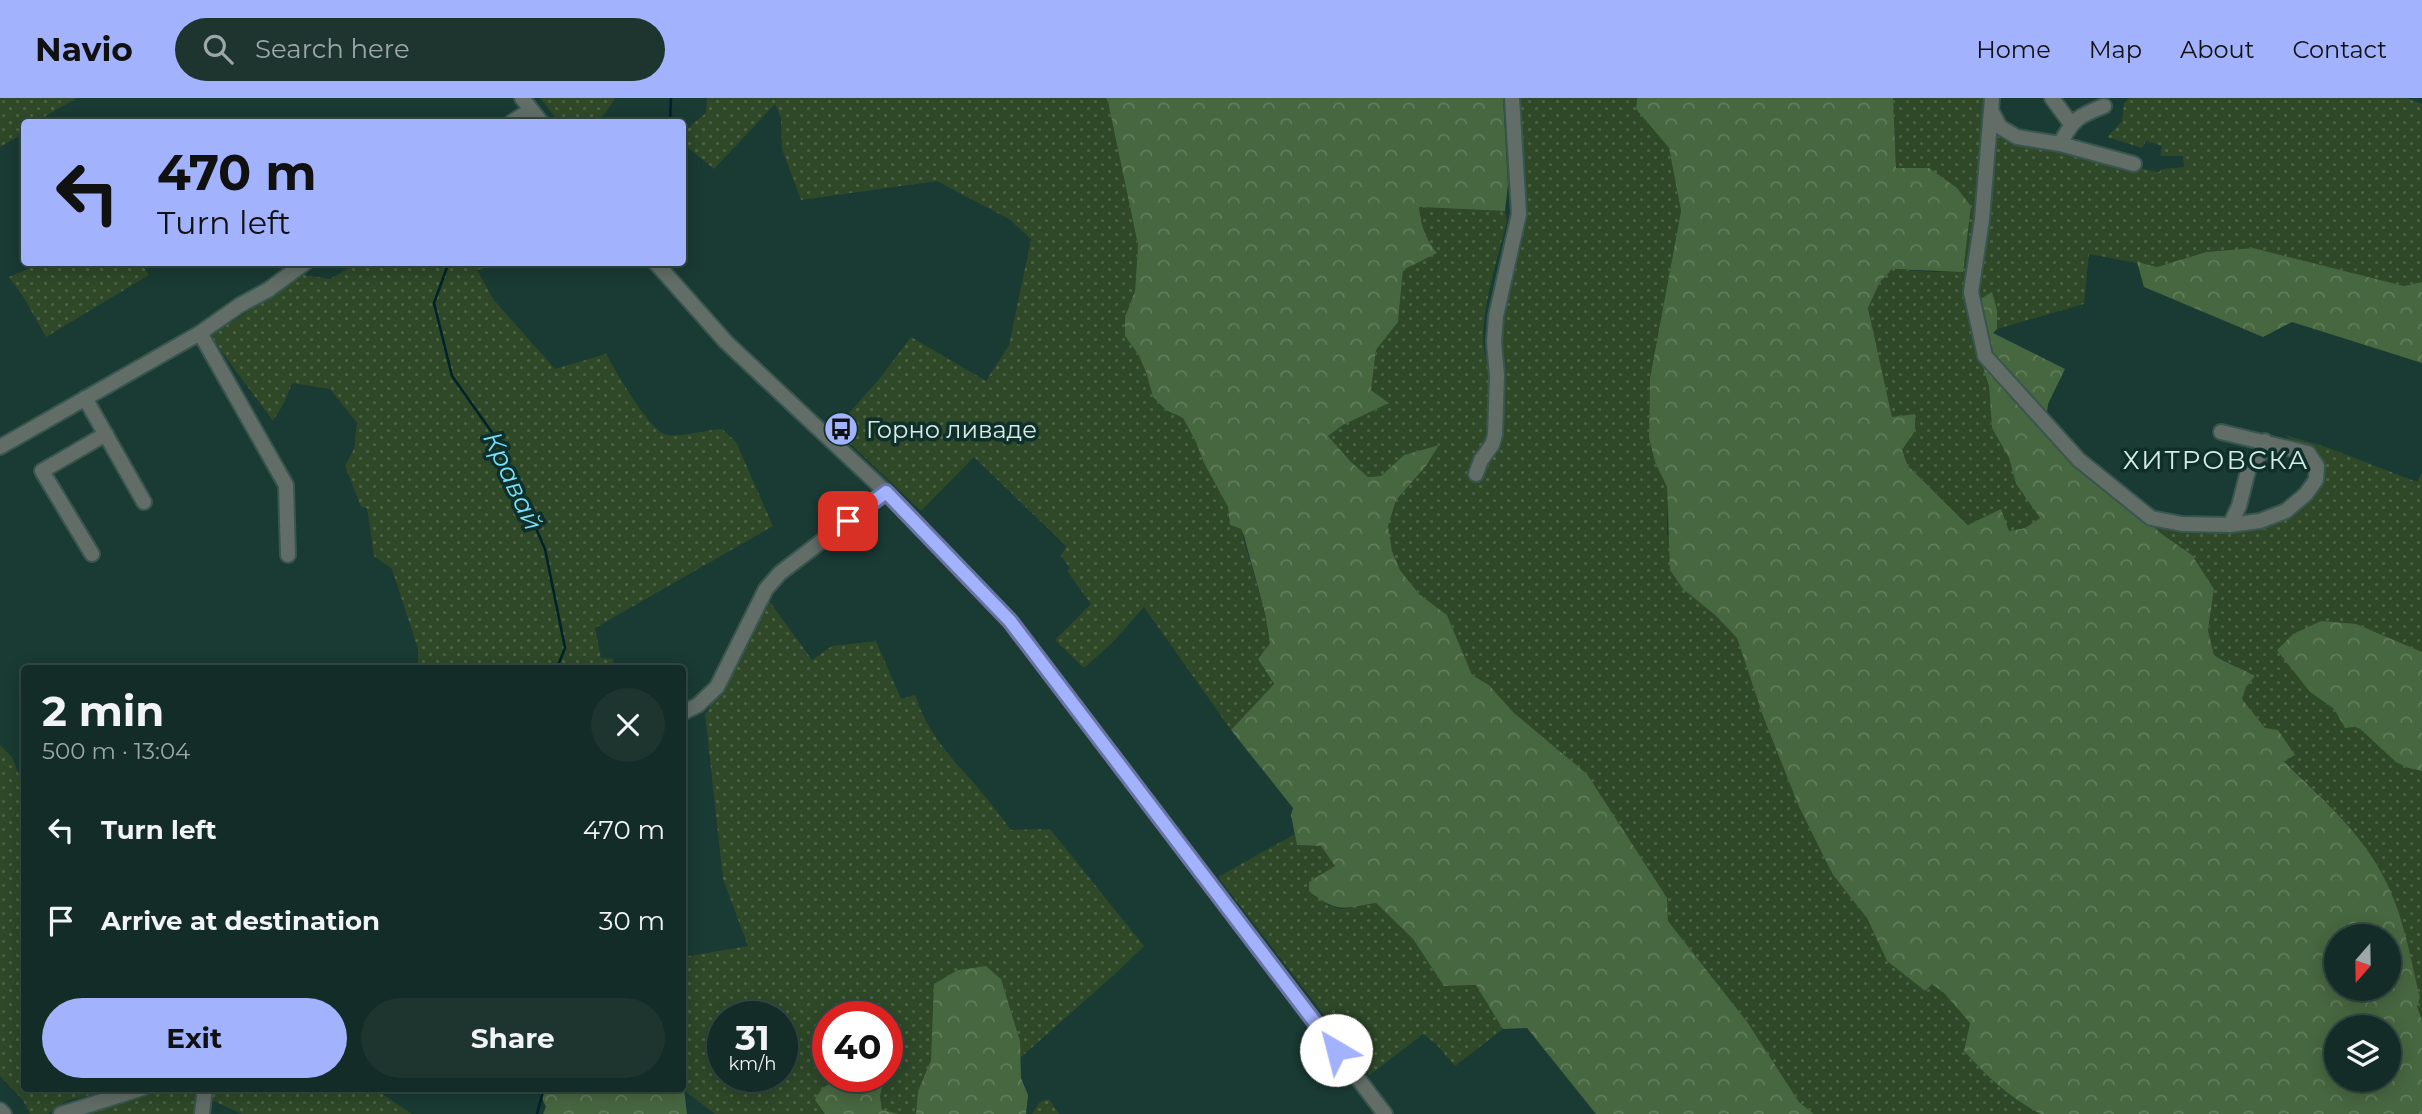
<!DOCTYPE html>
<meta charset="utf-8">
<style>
:root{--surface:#142c27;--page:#1d342f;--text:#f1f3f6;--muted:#9da7a7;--line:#334844;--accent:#a2b2fd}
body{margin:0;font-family:Montserrat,sans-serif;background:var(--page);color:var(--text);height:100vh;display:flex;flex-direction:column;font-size:26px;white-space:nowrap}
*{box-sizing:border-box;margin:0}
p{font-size:23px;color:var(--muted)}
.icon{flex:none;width:38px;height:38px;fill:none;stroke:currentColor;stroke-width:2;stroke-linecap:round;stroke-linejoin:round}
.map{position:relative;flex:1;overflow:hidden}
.drawer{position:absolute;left:21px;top:567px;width:665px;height:427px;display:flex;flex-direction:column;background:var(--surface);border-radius:7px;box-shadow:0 4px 18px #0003,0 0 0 2px var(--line)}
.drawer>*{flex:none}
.guide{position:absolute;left:21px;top:21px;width:665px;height:147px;border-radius:7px;box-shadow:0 4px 18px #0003,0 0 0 2px var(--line);background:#a2b2fd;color:#111;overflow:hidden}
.needle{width:46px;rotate:200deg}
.controls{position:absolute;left:2324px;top:826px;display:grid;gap:14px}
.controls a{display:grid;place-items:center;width:77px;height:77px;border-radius:50%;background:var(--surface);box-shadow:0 4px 18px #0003,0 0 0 2px var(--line);font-size:35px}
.speed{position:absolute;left:707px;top:903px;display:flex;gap:14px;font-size:35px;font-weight:700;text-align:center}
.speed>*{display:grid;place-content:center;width:91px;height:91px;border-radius:50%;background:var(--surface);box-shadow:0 4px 18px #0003,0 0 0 2px var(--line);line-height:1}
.speed small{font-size:18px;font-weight:400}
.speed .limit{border:10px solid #d22;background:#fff;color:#111}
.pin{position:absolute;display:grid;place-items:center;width:60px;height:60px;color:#fff;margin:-30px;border-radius:14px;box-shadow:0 4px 10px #0006}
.me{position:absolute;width:77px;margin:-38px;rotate:323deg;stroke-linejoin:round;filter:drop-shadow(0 0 5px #0008)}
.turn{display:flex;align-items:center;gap:24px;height:147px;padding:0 21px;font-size:32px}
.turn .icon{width:91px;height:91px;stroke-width:2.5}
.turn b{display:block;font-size:49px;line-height:60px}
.round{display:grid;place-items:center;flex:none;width:74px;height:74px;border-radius:37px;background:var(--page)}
.head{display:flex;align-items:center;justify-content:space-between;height:119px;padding:0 21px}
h1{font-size:42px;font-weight:700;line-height:52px}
.primary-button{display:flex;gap:14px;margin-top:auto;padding:14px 21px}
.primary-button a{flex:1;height:80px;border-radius:42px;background:var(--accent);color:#111;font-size:28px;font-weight:700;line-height:80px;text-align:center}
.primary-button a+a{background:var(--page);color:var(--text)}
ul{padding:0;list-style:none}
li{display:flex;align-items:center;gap:21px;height:91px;padding:0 21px}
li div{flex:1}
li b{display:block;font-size:26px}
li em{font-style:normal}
header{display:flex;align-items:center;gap:42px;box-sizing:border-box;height:98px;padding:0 35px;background:var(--accent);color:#111}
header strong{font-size:33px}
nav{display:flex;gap:38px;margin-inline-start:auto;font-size:24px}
.search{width:490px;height:63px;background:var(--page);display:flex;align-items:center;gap:18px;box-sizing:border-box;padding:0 24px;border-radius:38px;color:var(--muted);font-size:26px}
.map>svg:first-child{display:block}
</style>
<header>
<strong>Navio</strong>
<div class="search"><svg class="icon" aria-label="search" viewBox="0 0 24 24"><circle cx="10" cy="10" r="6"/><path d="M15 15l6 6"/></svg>Search here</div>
<nav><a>Home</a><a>Map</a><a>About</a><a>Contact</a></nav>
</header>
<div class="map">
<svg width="2422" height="1016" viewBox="0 0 2422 1016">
<defs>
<pattern id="grass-dots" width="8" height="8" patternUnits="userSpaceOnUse" patternTransform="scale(1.75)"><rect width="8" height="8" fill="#2e4828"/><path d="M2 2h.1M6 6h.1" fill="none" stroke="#4c6347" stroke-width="1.8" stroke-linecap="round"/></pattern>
<pattern id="forest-crowns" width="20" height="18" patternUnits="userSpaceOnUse" patternTransform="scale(1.75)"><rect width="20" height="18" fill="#476740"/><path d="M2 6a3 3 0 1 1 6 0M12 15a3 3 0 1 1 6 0" fill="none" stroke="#617d5b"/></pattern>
</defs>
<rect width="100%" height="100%" fill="#1a3a34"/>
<path fill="url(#grass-dots)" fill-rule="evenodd" d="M0 0H77L44 19 41 24H24V35L0 49Z
M540 0H615C597 31 592 24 559 24Z
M707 0H1106L1108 4 1138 147 1135 193 1125 219V238L1138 256 1146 274 1153 299 1166 312 1183 320 1195 342 1204 365 1228 409 1230 427 1241 431 1265 515 1270 545 1258 561 1274 587 1231 632 1144 509 1111 546 1084 570 1055 542 1091 506 1067 473 1070 470 1061 458 1066 448 974 359 921 413 835 331 880 280 911 239 986 283 1009 247 1031 141 1009 121 937 83 801 102 782 51 781 20 775 6 714 71 683 46 682 35 706 15Z
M1510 0H1637L1636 11 1669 50 1681 113 1650 280 1649 340 1655 364 1667 389V436L1715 517 1737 540 1763 618 1799 709 1833 777 1867 820 1887 863 1925 893 1932 885 1944 895 1970 925 1964 953C1985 977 2012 1002 2041 1016H1814L1799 1004 1748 925 1668 823 1667 800 1587 676 1513 614 1489 587 1472 577 1447 517 1419 496 1400 472 1392 453 1387 428 1396 402 1426 368 1439 347 1404 357 1381 378 1368 379 1350 363 1328 338 1343 327 1389 305 1371 292 1376 252 1398 224 1403 172 1428 144 1421 129 1419 109 1505 113 1507 123C1500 152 1471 241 1489 264L1514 117Z
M1893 0H1991L1996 26 2133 69 2159 74 2162 71 2184 69 2183 58H2160L2162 48 2146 43 2142 50 2107 39 2122 23 2124 5 2129 0H2407L2422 6V184L2404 188 2253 150 2206 154 2157 169 2089 156 2084 206 1997 231V212L1973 238 1989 288 1992 330 2009 360 2016 386 2040 420 2025 430 2009 433 1969 427 1908 368 1902 352 1915 333V316L1892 320 1868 210 1880 184 1892 171 1933 174 1963 173 1971 108 1957 90 1896 70Z
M41 165H141L149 177 46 239 24 200 9 179Z
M357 165H508L477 172 493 201 555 271 606 256C616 273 650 335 668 337 682 339 707 332 722 331L736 344 773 428 595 530 601 560 614 561 610 570H418V551L392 471 374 458 367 410 361 409 345 368 354 351 357 325 330 291 292 285 284 305 273 323 210 238 304 177 330 181Z
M2285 337 2329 350 2417 384 2422 374V554L2406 548 2310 594 2334 611 2345 630 2356 629 2360 631 2368 639 2407 670 2422 673V923L2417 908 2420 900C2410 858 2401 809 2380 771 2356 730 2317 697 2284 662L2294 657 2265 630 2242 601 2246 589 2255 578 2214 557 2208 532 2214 491 2192 457 2163 437 2137 414 2209 428 2290 410 2318 370 2306 352Z
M767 500 812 562 832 548 876 543 901 601 915 597C926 632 949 658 973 684 986 699 999 716 1011 732L1050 731 1144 848 1115 876 1020 960V943L1001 881 986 868 958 872 931 962 918 993 916 1016H900L882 1012 880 998 883 986 872 979 815 1002 825 1016H715L684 992 643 994 642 991 682 990 683 859 748 848 723 781 705 616 722 591ZM723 919H782V978H723ZM828 919H887V978H828Z
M0 647 12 659 24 689V990L115 991 66 1003 48 1016H30L23 1002 0 978Z
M1295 736 1297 747 1321 748 1336 768 1310 784 1328 807 1341 811 1376 805 1413 841 1444 888 1477 887 1503 931 1455 968 1436 946 1423 936 1370 977 1218 779Z
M171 990 198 991 201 1016H90L149 995Z
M210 991H375L412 1016H242L207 1000Z
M1049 1001 1059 1016H1032L1040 1004Z"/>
<path fill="url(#forest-crowns)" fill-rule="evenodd" d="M1106 0H1503L1508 86 1505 113 1419 109C1421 128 1425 140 1437 155L1403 172 1398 224 1376 252 1371 292 1389 305 1343 327 1328 338 1350 363 1368 379 1381 378 1404 357 1439 347 1426 368 1396 402 1388 428 1392 453 1400 472 1419 496 1447 517 1472 577 1489 587 1513 614 1587 676 1667 800 1668 823 1748 925 1799 1004 1814 1016H1596L1527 930 1503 931 1476 887 1444 888 1413 841 1376 805C1343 810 1338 816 1309 793V784L1335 768 1321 748 1297 747 1291 717 1293 710 1231 632 1274 586 1258 561 1270 545 1265 515 1244 438 1241 431 1230 427 1228 409 1204 365 1195 342 1183 320 1166 312 1153 299 1146 274 1138 256 1125 238V219L1135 193 1138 147 1108 4Z
M1637 0H1893L1896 70H1929L1957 90 1971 108 1963 174 1892 171 1880 184 1868 210 1892 319 1915 316V333L1902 352 1908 368 1968 427 2001 411 2009 433 2025 430 2040 420 2016 386 2009 360 1992 330 1989 288 1973 238 1982 200 1992 194 1997 212V231L1993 235 2065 271 2048 306 2046 322 2137 414 2163 437 2192 457 2214 491 2208 532 2214 557C2228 566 2241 570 2255 578L2246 589 2242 601 2265 630 2278 632 2295 657 2284 663C2317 697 2357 730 2380 772 2402 810 2410 857 2420 900L2417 908 2422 923V1016H2041C2012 1002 1985 977 1964 953L1970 925 1944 895 1932 886 1925 893 1887 863 1867 820 1833 777 1799 709 1763 618 1737 540 1715 517 1683 491 1670 472 1667 389 1655 364 1649 340 1650 280 1681 113 1669 50 1636 11ZM2336 838H2389V891H2336ZM2336 929H2389V982H2336Z
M2253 150 2404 188 2422 184V265L2292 224 2263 239 2144 189 2137 164 2157 169 2206 154Z
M2321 523 2356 526 2422 554V673L2408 670 2396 664 2360 631 2355 629 2345 630 2334 611 2310 594 2277 552 2293 536Z
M986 868 1001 881 1020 943 1021 980 1028 997 1026 1016H916L918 993 931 962 934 886 958 872Z
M872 979 879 980 883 986 880 998 882 1012 900 1016H825L815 1002C828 974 848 989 872 979Z
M642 990 643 993 684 991 687 1016H543L546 1009 538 991Z"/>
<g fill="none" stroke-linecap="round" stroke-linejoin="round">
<path stroke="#00222a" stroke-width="2.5" d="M670 24 671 0
M449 164 434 205 452 278 498 343 545 451 565 550 557 570
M537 1016 544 990"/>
<g stroke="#385650" stroke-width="18">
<path id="minor" d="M522 0 541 24
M1992 0 1982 121 1971 194 1985 258 2079 362 2151 420 2182 426 2230 427 2260 423 2286 413 2306 396 2316 382 2317 368 2308 355 2221 334
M2052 0 2071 26
M1992 14 2000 29 2017 39 2060 46 2134 66
M512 24 531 12
M2060 46C2073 21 2078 18 2104 8
M655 164 726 244 886 394 1010 523 1385 1016
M200 235 286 387 288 457
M85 300 144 404
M0 349 200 235 240 207 268 192 306 164
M1476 376 1481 362 1492 347 1495 337 1497 278 1494 244 1496 218 1519 116 1512 0
M2230 427 2239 408 2250 365 2260 357 2265 343
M92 456 42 373 106 336
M682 615 698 607 717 589 766 491 780 475 886 394
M0 1012 4 1016
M61 1016 143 990
M202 1016 205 990"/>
</g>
<use href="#minor" stroke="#616d66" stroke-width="14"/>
</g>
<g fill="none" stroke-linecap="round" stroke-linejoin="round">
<g stroke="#6974a4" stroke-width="18">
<path id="route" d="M848 423 886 394 1010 523 1336 952"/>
</g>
<use href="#route" stroke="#a2b2fd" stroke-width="12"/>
</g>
<defs>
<g id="bus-disc" transform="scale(1.75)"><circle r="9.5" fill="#a2b2fd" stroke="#0f302a"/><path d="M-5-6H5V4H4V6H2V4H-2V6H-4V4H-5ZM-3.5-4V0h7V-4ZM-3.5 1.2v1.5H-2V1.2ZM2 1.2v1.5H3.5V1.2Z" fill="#111"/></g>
</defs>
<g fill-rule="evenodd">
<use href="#bus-disc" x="841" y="331"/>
</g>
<g text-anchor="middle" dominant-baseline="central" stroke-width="7" stroke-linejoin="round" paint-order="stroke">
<g font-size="24" fill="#d8eae5" stroke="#0f302a" text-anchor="start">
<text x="866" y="331">Горно ливаде</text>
</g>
<g font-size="26" letter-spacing="2" fill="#d8eae5" stroke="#0f302a">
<text x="2216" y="362">ХИТРОВСКА</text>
</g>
<g font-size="26" font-style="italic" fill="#7adff9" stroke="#0f302a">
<text transform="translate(513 383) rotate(65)">Кравай</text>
</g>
</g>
</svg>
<div class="controls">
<a><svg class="needle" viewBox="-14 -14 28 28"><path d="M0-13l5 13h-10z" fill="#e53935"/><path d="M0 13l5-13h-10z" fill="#9da7a7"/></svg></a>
<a><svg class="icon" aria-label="layers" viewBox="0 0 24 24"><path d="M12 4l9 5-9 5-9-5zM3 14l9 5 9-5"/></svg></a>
</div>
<div class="speed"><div>31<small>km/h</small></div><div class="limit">40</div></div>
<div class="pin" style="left:848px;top:423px;background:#d93025"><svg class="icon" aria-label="arrive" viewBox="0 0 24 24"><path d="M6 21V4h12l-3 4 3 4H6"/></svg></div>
<svg class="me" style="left:1336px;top:952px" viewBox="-20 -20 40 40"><circle r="19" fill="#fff"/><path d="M0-13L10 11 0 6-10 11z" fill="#a2b2fd"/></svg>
<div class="guide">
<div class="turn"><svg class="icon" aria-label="left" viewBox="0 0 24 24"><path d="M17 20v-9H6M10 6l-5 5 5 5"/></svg><div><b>470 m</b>Turn left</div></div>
</div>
<section class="drawer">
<div class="head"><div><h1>2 min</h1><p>500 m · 13:04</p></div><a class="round"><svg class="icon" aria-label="close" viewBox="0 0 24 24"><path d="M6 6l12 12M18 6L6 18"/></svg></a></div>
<ul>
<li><svg class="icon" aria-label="left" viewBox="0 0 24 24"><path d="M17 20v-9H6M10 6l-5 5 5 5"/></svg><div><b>Turn left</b></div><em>470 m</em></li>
<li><svg class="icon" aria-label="arrive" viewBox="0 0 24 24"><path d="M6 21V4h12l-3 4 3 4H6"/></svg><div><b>Arrive at destination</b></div><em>30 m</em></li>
</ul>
<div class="primary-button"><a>Exit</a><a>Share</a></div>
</section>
</div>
